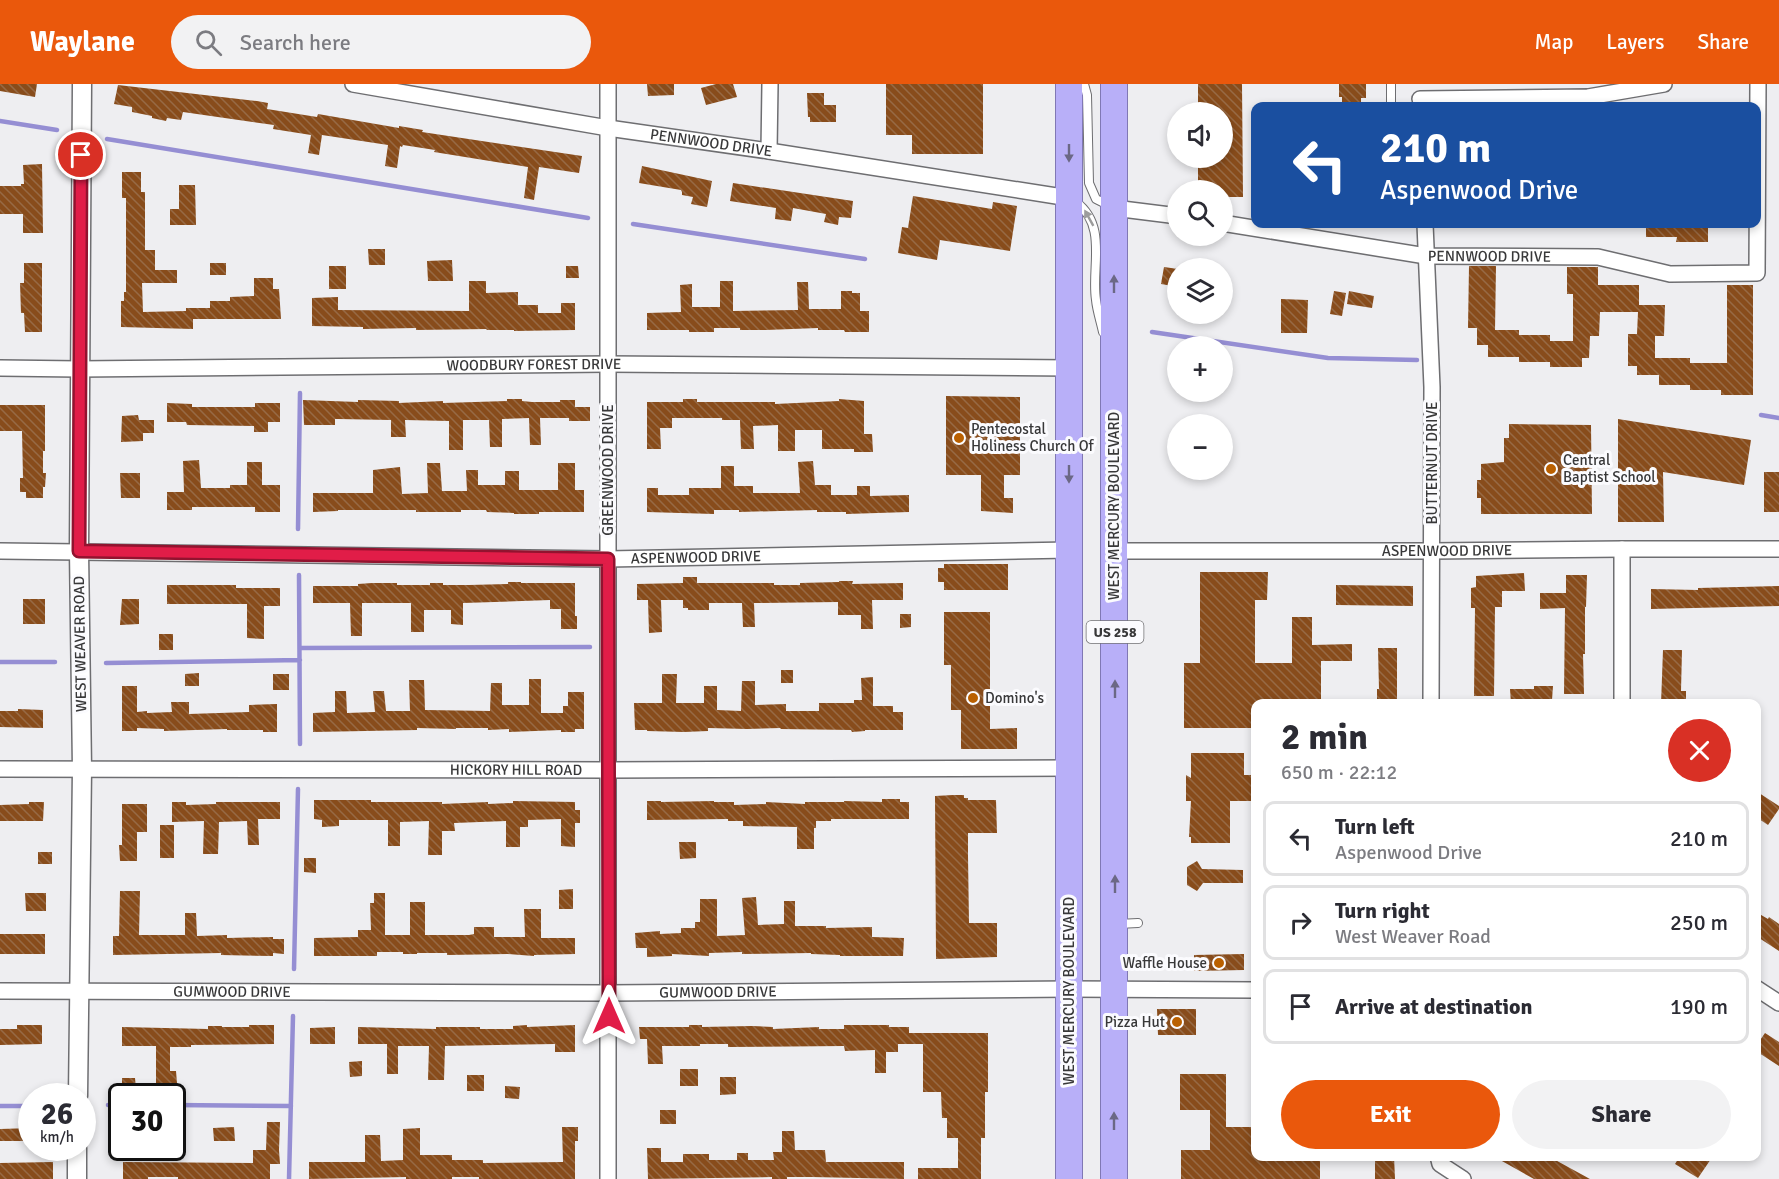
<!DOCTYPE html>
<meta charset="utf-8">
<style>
:root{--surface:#fff;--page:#f2f2f3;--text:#2b2b33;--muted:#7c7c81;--line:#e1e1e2;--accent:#ea580c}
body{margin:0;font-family:Signika,sans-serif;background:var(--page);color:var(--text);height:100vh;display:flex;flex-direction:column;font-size:22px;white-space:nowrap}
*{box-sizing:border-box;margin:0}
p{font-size:20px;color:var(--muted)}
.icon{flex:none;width:33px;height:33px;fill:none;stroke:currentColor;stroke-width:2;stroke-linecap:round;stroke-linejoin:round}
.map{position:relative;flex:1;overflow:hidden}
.side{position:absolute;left:1251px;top:615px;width:510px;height:462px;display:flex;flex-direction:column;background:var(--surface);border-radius:12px;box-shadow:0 3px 9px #0003}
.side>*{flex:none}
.hud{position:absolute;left:1251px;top:18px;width:510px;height:126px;border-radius:12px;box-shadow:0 3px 9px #0003;background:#1a4fa0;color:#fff;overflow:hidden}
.tools{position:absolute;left:1167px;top:18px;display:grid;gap:12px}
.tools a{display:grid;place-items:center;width:66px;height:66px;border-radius:50%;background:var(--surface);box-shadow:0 3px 9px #0003;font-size:30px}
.speed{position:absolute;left:18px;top:999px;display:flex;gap:12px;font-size:30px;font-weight:700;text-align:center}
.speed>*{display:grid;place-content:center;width:78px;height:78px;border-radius:50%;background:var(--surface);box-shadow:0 3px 9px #0003;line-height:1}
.speed small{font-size:15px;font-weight:400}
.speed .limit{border:3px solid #111;border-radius:9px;background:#fff;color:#111}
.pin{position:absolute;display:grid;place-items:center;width:51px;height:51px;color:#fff;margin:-26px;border:3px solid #fff;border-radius:50%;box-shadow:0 2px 6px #0007}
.me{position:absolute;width:66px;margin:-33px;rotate:0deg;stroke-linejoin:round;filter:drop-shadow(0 0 4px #0008)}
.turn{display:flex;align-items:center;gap:21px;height:126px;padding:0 30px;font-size:27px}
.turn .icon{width:78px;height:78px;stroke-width:2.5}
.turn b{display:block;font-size:42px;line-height:51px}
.round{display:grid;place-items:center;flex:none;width:63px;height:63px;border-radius:32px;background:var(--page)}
.headline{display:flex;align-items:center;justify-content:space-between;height:102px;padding:0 30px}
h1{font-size:36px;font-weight:700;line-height:45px}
.button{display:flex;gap:12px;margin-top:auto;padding:12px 30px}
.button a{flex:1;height:69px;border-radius:36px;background:var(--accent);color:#fff;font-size:24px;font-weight:700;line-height:69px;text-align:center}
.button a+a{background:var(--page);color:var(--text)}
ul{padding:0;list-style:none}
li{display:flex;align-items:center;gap:18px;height:75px;margin:0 12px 9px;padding:0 18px;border:3px solid var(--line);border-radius:12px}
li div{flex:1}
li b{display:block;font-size:22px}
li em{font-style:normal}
header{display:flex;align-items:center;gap:36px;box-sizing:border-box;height:84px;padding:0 30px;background:var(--accent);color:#fff}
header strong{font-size:28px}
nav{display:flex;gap:33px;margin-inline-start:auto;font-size:21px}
.search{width:420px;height:54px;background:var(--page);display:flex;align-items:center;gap:15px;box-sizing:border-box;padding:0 21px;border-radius:33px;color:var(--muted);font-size:22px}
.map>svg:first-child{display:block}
</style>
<header>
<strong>Waylane</strong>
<div class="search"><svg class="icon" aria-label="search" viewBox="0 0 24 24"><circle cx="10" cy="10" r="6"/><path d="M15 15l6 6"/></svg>Search here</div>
<nav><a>Map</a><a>Layers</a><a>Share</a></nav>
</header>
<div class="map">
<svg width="1779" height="1095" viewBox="0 0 1779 1095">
<defs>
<pattern id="building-back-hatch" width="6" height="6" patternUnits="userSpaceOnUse" patternTransform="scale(1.5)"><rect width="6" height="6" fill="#884c1b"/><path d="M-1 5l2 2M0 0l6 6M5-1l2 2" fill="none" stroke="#976a45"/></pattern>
</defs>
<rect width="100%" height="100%" fill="#eeeef1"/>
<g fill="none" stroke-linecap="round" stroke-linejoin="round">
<path stroke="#958ed3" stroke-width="4.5" d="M0 37 57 46
M107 55 588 134
M633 140 865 175
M1152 248 1328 274 1417 276
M1761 331 1779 334
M298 445 300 309
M299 491 300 660
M300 564 590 563
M0 578H55
M106 579 300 576
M294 885 298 705
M108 1021H122
M172 1021 291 1022
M0 1022H32
M289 1095 293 932"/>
</g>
<path fill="url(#building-back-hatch)" d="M0 0H37L35 13 0 7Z
M647 0H674V11L648 12Z
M716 0H733L737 13 706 21 701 4Z
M886 0H983V70H912V51H886Z
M1198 0H1242L1243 113H1222V106H1198V74H1222V28H1198Z
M1339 0H1366V14H1361V22H1342V13H1339Z
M118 1 257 17 268 19 267 25 317 33 318 30 399 44V42L423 46 422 48 582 72 579 89 539 83 534 116 524 114 528 83 434 68 435 66 403 61 402 63 400 62 397 84 385 82 388 61 322 51 319 71 308 69 311 51 273 45 274 41 183 28 181 36 167 34 166 37 152 34V32L132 28V23L114 20Z
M807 9H824V21H836V38H810V33H808Z
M42 80 43 149H23V130H0V102H21V100H24L23 81Z
M642 82 712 97 707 123 691 120 693 113 682 111V108L681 106 639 99Z
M122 88H141V108H145V166H155V186H177V199H142L143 228 186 227V224H210V217H230V213L254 212V194H273V205H279L281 235H193V245L121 243V217H124V208H126V114H122Z
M733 99 853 117 851 134 839 133 838 141 824 138 826 130 793 124 791 137 775 135 776 124 730 117Z
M179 101H195L196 141H170V125H179Z
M913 112 992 125 993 118 1017 122 1010 167 940 156 937 176 898 169 902 143 908 144Z
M1646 140H1708V158H1676L1677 153H1646Z
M368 165H385V181H369Z
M452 176 453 197H428L427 177Z
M24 179H42V248H25L24 229H21L20 199H24Z
M210 179H226V191H210Z
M329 182H346V205H329Z
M566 182H578L579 194H566Z
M1469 182H1496L1495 246H1519V251H1550V257H1573V210H1567V183H1598V201H1639V221H1665L1664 252H1655V274H1690V279H1727V201H1753V311H1721V306H1690V301H1659V291H1637V282H1628V250H1637L1638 228H1600L1599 252H1590L1589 274H1582V283H1550V278H1519V273H1488V261H1477V244H1468Z
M1164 183 1178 185V203L1161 200Z
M469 197H486V209L518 208V221H538V229H561V219H575V246L514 247V246H486L487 245 416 246V244L363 245V243L312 242V214L338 213V226L469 227Z
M720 197H733V227L798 226 797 198H808L809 225H841V207H852V209H860V227H869V248H845L844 246H818V244L766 246H740V244H714V248H689V246H647V229L681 228 680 201 692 200V223H720Z
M1334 207 1346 209 1342 232 1330 230Z
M1349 207 1374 212 1372 224 1347 220Z
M1281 215 1308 216 1307 249H1281Z
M946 312 1020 313V391H1004V414H1013V429L981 427V391H946Z
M507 315H522V317L532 318H560V316H575V323H590V337H569V334H540L541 361H530L529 334 502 335V363H490L489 336H463V366H449V337L405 336 406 353H391V336L338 335H335V341H304L303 316 358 318V316L399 317V319L443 317V319L507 317Z
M683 315H697V318H775V320L839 317V315L864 317V350H872L873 368H854V365H822V346H795V367H778V341L753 342 754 365H741L740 336H722V334H672V344H660L661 365H647V318H683Z
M167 319 192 320V323H255V319H280V338H268V348H254V342L187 341 186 338H167Z
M0 321H45V367H43V389H46L45 403H43V414H26V408H20V394H23L22 347H0Z
M138 331 139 336H154V349H143V357L121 358 122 332Z
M1618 335 1751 356 1744 401 1663 388 1664 438H1618Z
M1509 340 1591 341 1592 430H1481V414H1477V396H1481V380L1504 378V354H1509Z
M199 376 201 404H230V401H247V378H262V401H280V428H255V423H192V426H167V408H184L183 377Z
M813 377 815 401H831V411H857V402H870V412L909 411V428L846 430V428H817V426L739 428V426H714V430L647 428V404H658V411H689V404H721V382H734V402H753V409H800L798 378Z
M427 379H440L442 407H467L466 386H478V401H505V387H519V406H558V379H575V406H584V428H539V430H514V429L487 428 486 426H461V428H416V426H338V427L313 428V409H373V386L400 383 402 410 428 409Z
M1764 388H1779V428H1764Z
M120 389H140V414H121Z
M944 480H1008V506H944V498H938V484H944Z
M1200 488H1268L1267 516H1255V579H1292V533H1312V561L1352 560V577H1321V620H1256V644H1184V579H1200Z
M1524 489 1525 507H1502V523H1495L1494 612H1474L1475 524H1471V504L1476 503V492Z
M1566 491H1587L1586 523H1585V570H1583L1584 610H1564L1565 524 1540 525V509H1566Z
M683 493H697V499H774V501H800V499L839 498V497H853L852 500 903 499V516H872L873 545H861V531H838V518L754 519 755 543H743L742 519H709V526H688V524H683V516H661L662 548 649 549 648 516H637V500L683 499Z
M508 498H521V499H575V532H577V545H561V525H550V516L463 519V541L451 540V526H424V548H411V519H362V552H351L350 519H313V502H358V500L372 499H397V501H430V499H443V501H469L508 500Z
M167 501H236V504H280V522H264V555L247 554V520H167Z
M1336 501 1413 502V522L1336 521Z
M1779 502V522L1651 525V505L1698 506V504Z
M23 515H45V540H23Z
M122 515H139V540L120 541Z
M944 528H990V645L1017 644V665H961V626H951V581H944Z
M900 530H911V543L900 544Z
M159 550H173V566H159Z
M1378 564H1397V620H1377V605H1379Z
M1663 566H1682L1681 607H1686V620H1661Z
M781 586H793V599H781Z
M199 589V602H185V590Z
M273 590H289V606H273Z
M662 590H677L676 619H704V602H717V626L741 627 742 597H755V621L786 620V627H819V619H854V616H862L861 594 873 593V622H893V628H903V646H865V647L852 648 851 646 781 645 780 644 747 645 708 644V647L684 648 647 647V646H635L634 619H662Z
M529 595H541V629H563V622H568V608H584V645H575V648H561V646L509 648V645L488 646V644H456V645L417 644V646L313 648V629L335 628V607H346L347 629 375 628 373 607H384L386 627H410L409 596H424L425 626 490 627 491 599H502V621H529Z
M122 602H137V628L147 627V629L172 628 171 618H189V630L249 628V621L277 620V648H263V646H227V645L164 647V645L137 644V647H122Z
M1534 602H1553L1552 616H1526V620H1511L1510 605H1534Z
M18 625 43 626V644L0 643V627H18Z
M1191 669H1244V691H1254L1253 717H1230V759H1191V753H1189L1191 717H1186V691L1191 694Z
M1756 707 1779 722V725L1768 741 1756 733Z
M953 711H964V714H968V716H996L997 749H968V772L969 839H997V873L936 875 935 712Z
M882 715H900V718H909V735H831V737H816V744H814V765H797V743L743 742V737H728V735L647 736V717H661V718L714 717V718H734V721L766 720V718L805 720V718H844V717L882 718Z
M314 716H371V718H442V720L488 718V720L513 719V717L575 718V726H580V739H575V763L561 762V735L528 736V743H520V763H506V737L454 739 455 747H442V771H428L429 737 400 738V762H388V736H339V742L322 743V736L314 735Z
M29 718H44L43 737H0V721L29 720Z
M172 718H186V721L216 720V718H280V735H258L259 761H248L247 737 219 738 218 770H203L204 737 172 738Z
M122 720H147V748H137V777H120L119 761H122Z
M160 741H174V774H160Z
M679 758H696V774L680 775Z
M38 768H52V780H38Z
M304 774H316V789L304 788Z
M1197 777 1202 785 1243 786V799H1203L1197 807 1187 801V783Z
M573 805V825H559V806Z
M120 807H140L139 851H185V829H196L197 852 227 851V854L273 853V855H284V870L273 869V872L221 871V869L113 871V852H119Z
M25 809H46V827H26Z
M374 809H385V851H410V818H425V851H469L474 850V843H494V853H525L524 825H541V854H575V870L534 871V872L508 870 447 871V869H417V870H403V868H377V872H314V854L358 853V846H371L370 819H374Z
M756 813 758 841 784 840V817H795V842H826V844L872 843V853L904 854 903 872H840V871L811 870V869L742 870V868L709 869V872L672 870V872L647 873V864H636L635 849 660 847V850L681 849V844H695V838H700V815H717V852L745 851 742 814Z
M1756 828 1768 835 1769 833 1779 840V867L1756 852Z
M0 850H45V870H0Z
M1244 870V886L1194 887V871Z
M1157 925H1196V951H1158Z
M17 941H42V960L0 961V945H17Z
M249 941H274V960L191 961V963H170V987H176L177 999 156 1000V962H122V943L208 945V942H222V943H249Z
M527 941V943L575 941V968H555V960L445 962 444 996H428L429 962H398V990H387V960H358V943L436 945V943H480V945H513V942Z
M689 941H702V943L752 942 773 943V945L819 943V945H844V941H889V943H909V949H988V1008H985V1054H981V1095H918V1084H958V1054H947V1034H942L941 1008H923V960H898V968H886V989H875V966L845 967 844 962 728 963V960H700V962H662L663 980H648L647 955H640L639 943H689Z
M335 943V960H310V944Z
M1765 949 1779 958V982L1756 967V962Z
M362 977V992L350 993 349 978Z
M680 985H698V1002H680Z
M1180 990H1226V1043H1256V1072H1320V1095H1181V1066H1210V1026H1180Z
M467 991H484V1007H467Z
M720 993H736V1010L720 1011Z
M122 994H135L136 1005H122Z
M505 1002 520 1003 519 1015 505 1014Z
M660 1026H676V1040H660Z
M267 1038H280L279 1066 280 1080H270V1095H178V1093H148V1095H123V1078L253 1079V1066H266Z
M234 1043 235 1057H214L213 1044Z
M562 1043H578V1057H575V1095H479V1093H452V1095H406V1093L309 1095V1078H365V1051H380L381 1077 403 1076V1045L420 1044V1071H452V1076H483V1079L563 1078Z
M32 1044V1057H0V1045Z
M782 1047H794L795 1066H825L826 1078H904V1095L812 1093H787V1095H772V1093L648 1095 647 1064H661V1078H683V1070H709V1076H737V1069H748V1076H774L773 1068H782Z
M1375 1072H1394L1395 1095H1375Z
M1493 1072H1548L1590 1095H1534Z
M1680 1072H1713L1698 1094 1675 1080Z
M53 1078V1095H0V1079Z"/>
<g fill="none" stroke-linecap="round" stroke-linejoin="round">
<g stroke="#6e6e71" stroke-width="10">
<path id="service" d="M1084 0 1087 11 1089 99 1096 115 1110 122
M1391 0V22
M1076 118C1108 142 1091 183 1096 216 1097 227 1101 238 1103 248
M1118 840 1138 839"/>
</g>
<g stroke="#6e6e71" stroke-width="18">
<g id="minor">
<path id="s1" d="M353 0 608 44 769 67 1069 114"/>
<path d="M1420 15 1588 13 1664 0"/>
<path d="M769 67 770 0"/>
<path d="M1114 124 1178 132"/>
<path id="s2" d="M1222 139 1426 172 1598 173 1670 190 1757 189 1758 0"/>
<path d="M1425 140 1432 303 1431 620"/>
<path id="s3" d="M0 284 79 285 608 280 1069 284"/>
<path id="s4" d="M0 467 608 475 1069 466"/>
<path id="s5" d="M1114 467H1432L1622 465H1779"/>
<path d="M1622 620V465"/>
<path id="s6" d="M0 685 609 686 1069 684"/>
<path d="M1756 904 1779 919"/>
<path id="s7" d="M0 907 609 909 1069 905 1256 906"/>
<path d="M1438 1072 1440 1080 1463 1095"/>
<path d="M608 1095V0"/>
</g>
</g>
<g stroke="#6e6e71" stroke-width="21">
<path id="tertiary" d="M78 1012 82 685 79 467 82 0
M77 1095V1064"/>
</g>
<g stroke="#8078b4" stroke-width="28">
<path id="trunk" d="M1069 0V1095
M1114 0V1095"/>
</g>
<use href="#service" stroke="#fff" stroke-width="8"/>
<use href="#minor" stroke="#fff" stroke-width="15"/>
<use href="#tertiary" stroke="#fff" stroke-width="18"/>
<use href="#trunk" stroke="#b8aff8" stroke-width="26"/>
</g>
<defs><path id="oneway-solid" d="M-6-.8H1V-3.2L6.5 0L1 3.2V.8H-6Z" transform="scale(1.5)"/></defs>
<g fill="#6b6885">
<use href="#oneway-solid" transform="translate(1069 69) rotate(90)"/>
<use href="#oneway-solid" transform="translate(1114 200) rotate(-90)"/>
<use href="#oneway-solid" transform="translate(1069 390) rotate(90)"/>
<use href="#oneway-solid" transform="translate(1115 605) rotate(-90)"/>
<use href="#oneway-solid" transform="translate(1115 800) rotate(-90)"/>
<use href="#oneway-solid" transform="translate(1114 1037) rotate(-90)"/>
</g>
<use fill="#9c9c9c" href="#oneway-solid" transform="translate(1089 134) rotate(-119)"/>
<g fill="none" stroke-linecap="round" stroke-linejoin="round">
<g stroke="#92132f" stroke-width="15">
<path id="route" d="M81 71 79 467 608 475 609 932"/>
</g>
<use href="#route" stroke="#e11d48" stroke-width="10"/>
</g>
<g fill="#ba6000" stroke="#fbfbfe" stroke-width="2">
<circle cx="959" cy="354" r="6"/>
<circle cx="1551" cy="385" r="6"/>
<circle cx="973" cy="614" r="6"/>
<circle cx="1219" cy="879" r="6"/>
<circle cx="1177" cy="938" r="6"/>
</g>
<g text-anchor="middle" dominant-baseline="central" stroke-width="6" stroke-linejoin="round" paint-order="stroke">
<rect fill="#fbfbfe" stroke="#727274" stroke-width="1.5" x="1086.5" y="537" width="57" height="22" rx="4.5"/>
<g font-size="14" font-weight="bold" fill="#383839">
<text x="1115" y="548">US 258</text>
</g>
<g font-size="15" fill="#383839" stroke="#fbfbfe">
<text stroke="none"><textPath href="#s1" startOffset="363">PENNWOOD DRIVE</textPath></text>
<text stroke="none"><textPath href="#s2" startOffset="270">PENNWOOD DRIVE</textPath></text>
<text stroke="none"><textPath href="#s3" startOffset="534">WOODBURY FOREST DRIVE</textPath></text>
<text transform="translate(1432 379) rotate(-90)">BUTTERNUT DRIVE</text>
<text transform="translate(608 386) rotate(-90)">GREENWOOD DRIVE</text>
<text transform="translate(1114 422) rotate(-90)">WEST MERCURY BOULEVARD</text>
<text stroke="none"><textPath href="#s5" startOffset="333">ASPENWOOD DRIVE</textPath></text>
<text stroke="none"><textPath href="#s4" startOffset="696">ASPENWOOD DRIVE</textPath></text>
<text transform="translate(80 560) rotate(-91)">WEST WEAVER ROAD</text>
<text stroke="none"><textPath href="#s6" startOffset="516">HICKORY HILL ROAD</textPath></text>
<text transform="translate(1069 907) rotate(-90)">WEST MERCURY BOULEVARD</text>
<text stroke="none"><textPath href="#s7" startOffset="232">GUMWOOD DRIVE</textPath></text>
<text stroke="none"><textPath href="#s7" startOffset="718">GUMWOOD DRIVE</textPath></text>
</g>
<g font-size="15" fill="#383839" stroke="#fbfbfe" text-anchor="start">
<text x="971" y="345">Pentecostal<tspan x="971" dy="17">Holiness Church Of</tspan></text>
<text x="1563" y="376">Central<tspan x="1563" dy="17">Baptist School</tspan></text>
<text x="985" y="614">Domino's</text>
<text x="1207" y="879" text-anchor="end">Waffle House</text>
<text x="1165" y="938" text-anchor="end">Pizza Hut</text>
</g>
</g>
</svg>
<div class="tools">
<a><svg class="icon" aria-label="sound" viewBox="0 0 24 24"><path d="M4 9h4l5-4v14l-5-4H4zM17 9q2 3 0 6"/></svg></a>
<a><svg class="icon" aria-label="search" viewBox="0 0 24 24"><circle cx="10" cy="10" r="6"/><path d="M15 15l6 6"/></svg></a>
<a><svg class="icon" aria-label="layers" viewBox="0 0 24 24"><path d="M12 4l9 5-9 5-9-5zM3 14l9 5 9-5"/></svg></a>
<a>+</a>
<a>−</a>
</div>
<div class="speed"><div>26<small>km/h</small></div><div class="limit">30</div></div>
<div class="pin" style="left:81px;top:71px;background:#d93025"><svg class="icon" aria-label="arrive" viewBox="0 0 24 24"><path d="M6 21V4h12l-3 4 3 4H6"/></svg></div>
<svg class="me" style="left:609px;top:932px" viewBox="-20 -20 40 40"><path d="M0-17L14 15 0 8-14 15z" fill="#e11d48" stroke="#fff" stroke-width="4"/></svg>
<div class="hud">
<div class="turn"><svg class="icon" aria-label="left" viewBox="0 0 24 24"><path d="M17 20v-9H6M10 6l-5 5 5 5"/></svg><div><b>210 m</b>Aspenwood Drive</div></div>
</div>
<section class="side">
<div class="headline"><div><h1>2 min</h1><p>650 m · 22:12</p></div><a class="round" style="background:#d93025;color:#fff"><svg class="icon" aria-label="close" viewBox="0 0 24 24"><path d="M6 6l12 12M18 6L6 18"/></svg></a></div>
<ul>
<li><svg class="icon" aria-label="left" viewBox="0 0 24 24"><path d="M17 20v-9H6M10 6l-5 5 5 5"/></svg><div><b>Turn left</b><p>Aspenwood Drive</p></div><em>210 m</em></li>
<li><svg class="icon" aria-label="right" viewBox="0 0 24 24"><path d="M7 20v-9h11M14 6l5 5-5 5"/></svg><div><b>Turn right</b><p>West Weaver Road</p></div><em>250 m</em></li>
<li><svg class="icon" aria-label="arrive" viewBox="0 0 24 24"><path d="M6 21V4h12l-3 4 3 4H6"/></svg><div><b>Arrive at destination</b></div><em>190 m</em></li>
</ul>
<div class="button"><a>Exit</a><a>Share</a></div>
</section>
</div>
